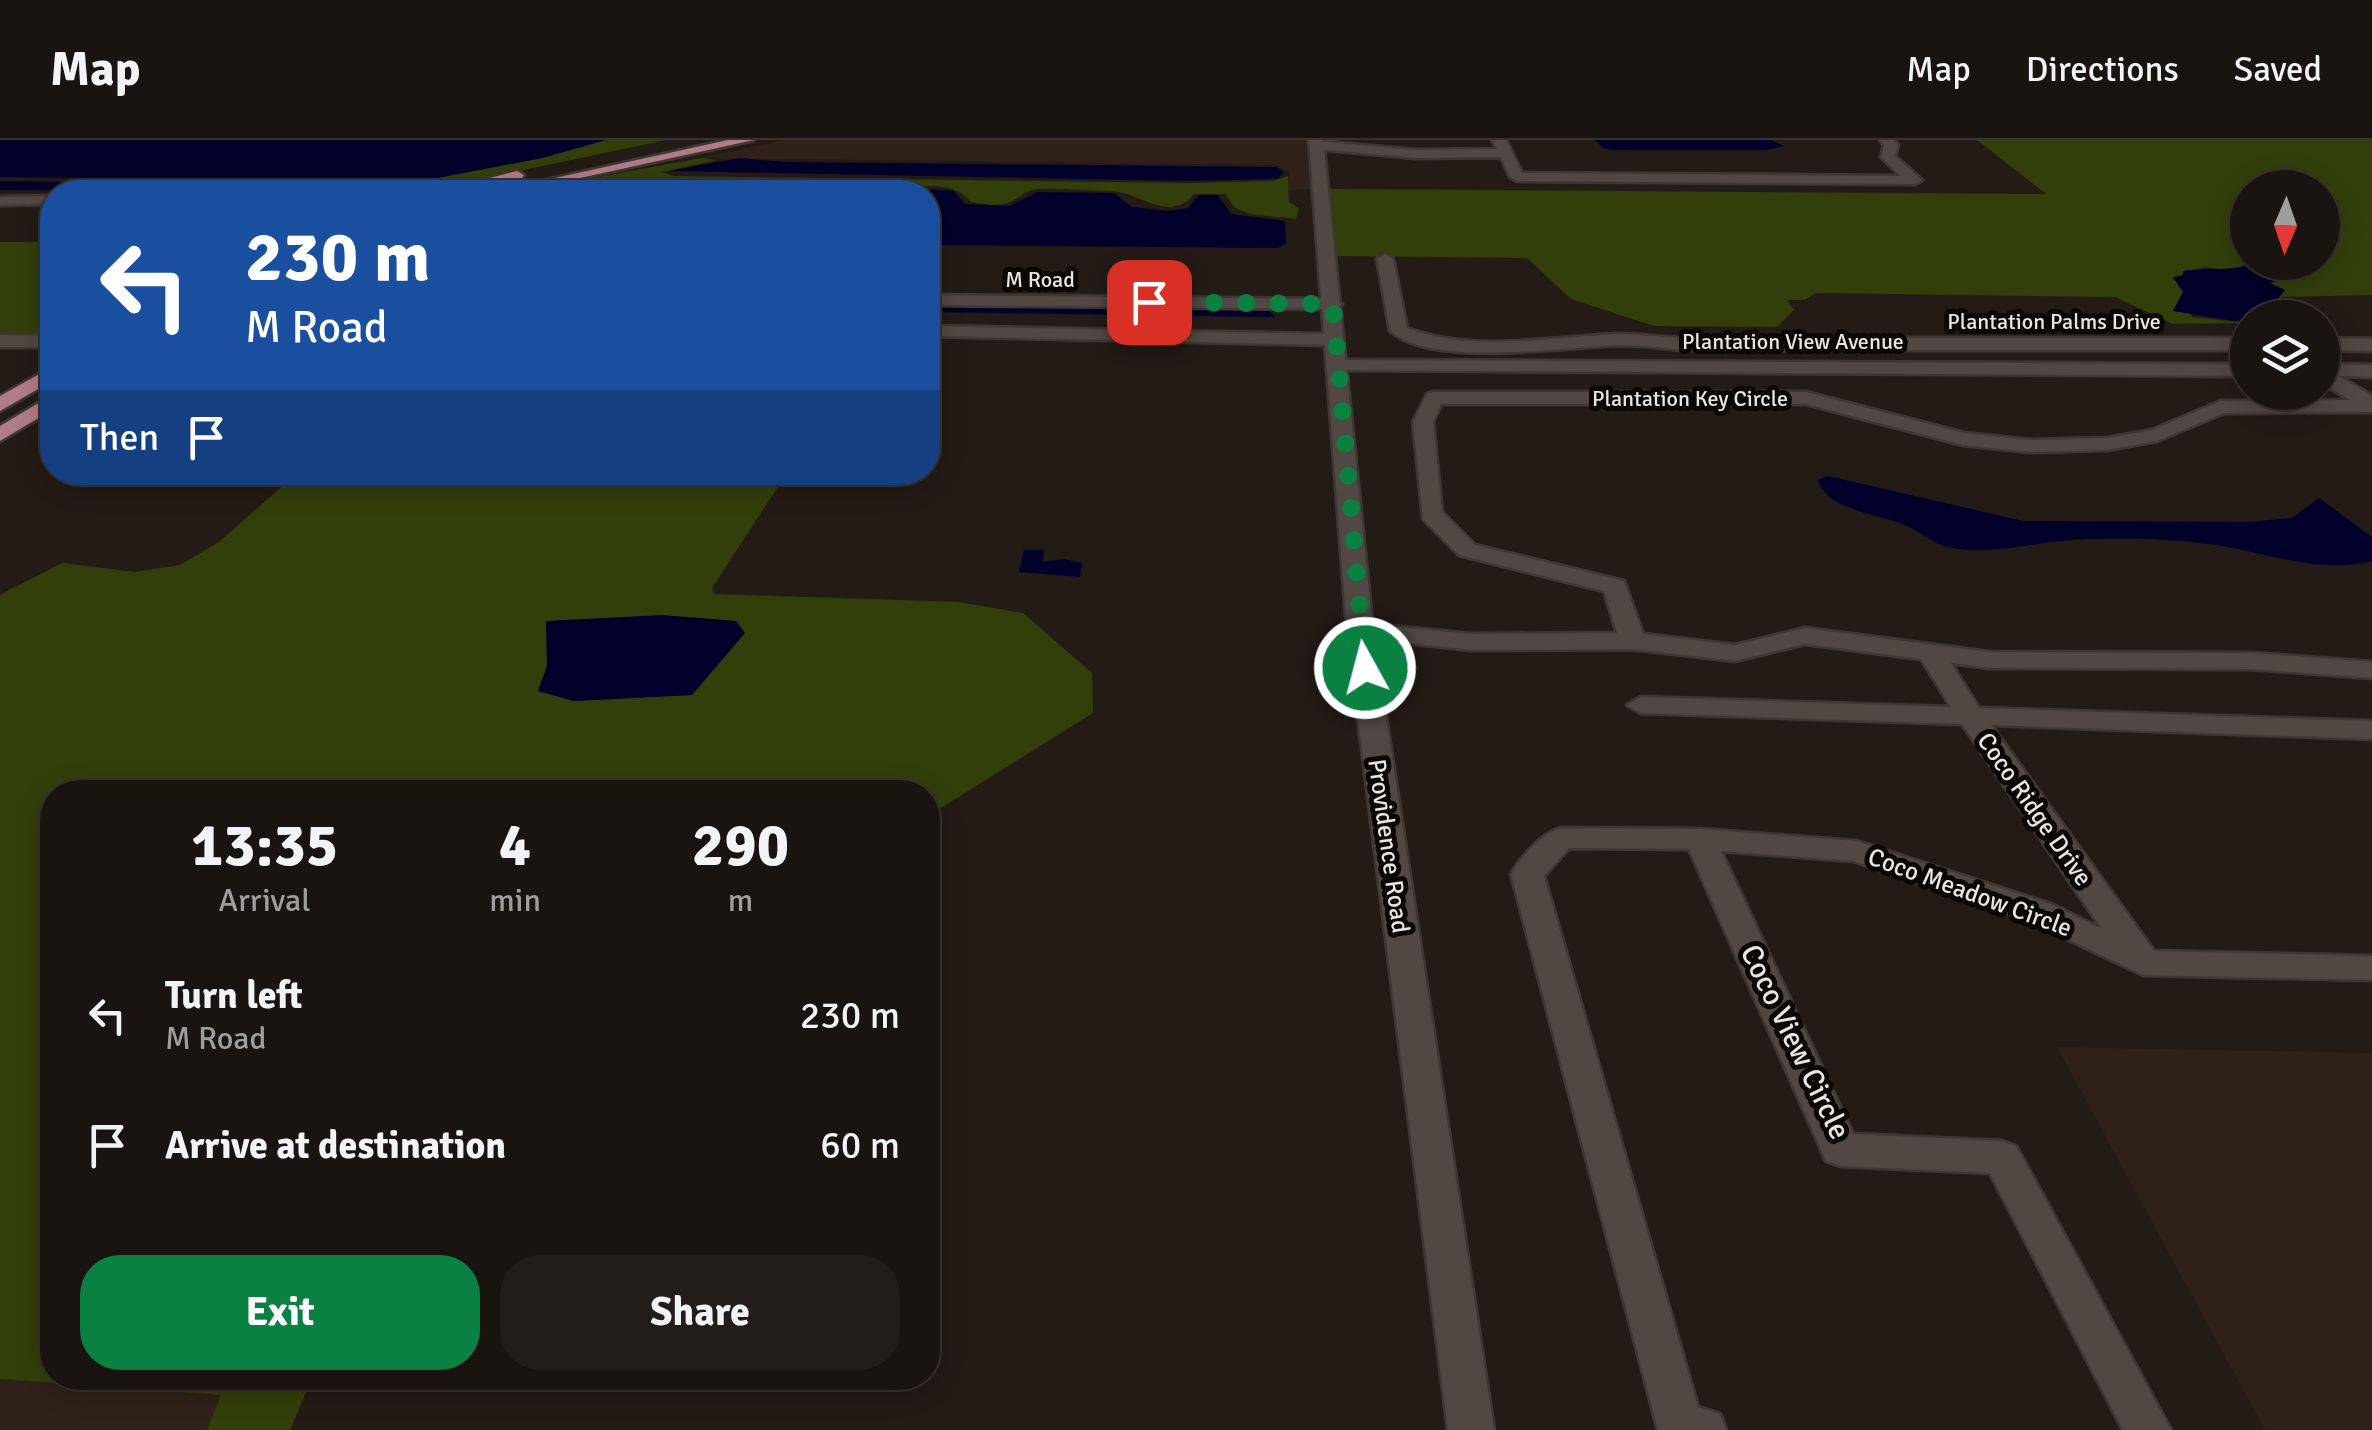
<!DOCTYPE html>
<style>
:root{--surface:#1a1410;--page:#231d19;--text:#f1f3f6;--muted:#9f9e9f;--line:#383330;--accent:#0b8043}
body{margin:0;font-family:Signika,sans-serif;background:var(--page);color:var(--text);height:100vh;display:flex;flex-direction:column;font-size:38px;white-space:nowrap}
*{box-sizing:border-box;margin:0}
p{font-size:32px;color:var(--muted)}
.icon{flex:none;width:55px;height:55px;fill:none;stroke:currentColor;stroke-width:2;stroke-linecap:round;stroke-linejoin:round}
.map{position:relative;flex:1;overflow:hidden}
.panel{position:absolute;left:40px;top:640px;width:900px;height:610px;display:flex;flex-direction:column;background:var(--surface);border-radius:40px;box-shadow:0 5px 25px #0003,0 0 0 2px var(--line)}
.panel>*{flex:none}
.guide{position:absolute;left:40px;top:40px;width:900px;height:305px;border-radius:40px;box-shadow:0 5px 25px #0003,0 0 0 2px var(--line);background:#1a4fa0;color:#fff;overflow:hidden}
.needle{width:65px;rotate:182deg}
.tools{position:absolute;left:2230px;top:30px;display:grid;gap:20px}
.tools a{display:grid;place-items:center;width:110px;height:110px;border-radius:50%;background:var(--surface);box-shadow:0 5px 25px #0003,0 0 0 2px var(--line);font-size:50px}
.pin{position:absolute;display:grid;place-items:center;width:85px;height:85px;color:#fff;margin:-42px;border-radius:20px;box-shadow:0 5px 15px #0006}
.me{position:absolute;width:110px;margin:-55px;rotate:353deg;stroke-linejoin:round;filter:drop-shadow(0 0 8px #0008)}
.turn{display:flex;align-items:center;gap:35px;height:210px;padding:0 40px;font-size:45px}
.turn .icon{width:130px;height:130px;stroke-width:2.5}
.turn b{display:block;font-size:70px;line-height:85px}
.then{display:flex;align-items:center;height:95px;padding:0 40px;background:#0003;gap:20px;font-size:38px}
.eta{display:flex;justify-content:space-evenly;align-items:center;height:170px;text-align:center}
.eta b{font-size:60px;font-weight:700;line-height:70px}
.button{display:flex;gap:20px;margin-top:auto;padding:20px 40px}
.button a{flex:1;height:115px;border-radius:40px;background:var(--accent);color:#fff;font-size:40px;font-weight:700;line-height:115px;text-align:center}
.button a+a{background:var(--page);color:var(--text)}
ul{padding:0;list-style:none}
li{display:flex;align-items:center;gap:30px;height:130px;padding:0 40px}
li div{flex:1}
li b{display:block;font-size:38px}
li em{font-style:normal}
header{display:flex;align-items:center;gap:60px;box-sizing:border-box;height:140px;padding:0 50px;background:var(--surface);border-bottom:2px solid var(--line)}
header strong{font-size:48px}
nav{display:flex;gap:55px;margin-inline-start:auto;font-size:35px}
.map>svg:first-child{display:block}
</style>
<header>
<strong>Map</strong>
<nav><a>Map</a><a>Directions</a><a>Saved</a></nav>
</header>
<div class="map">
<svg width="2372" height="1290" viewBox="0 0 2372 1290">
<rect width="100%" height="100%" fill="#231b16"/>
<path fill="#2f2119" d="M784 0H1308L1312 49 1288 50 1290 32 1276 25 701 18Z
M2057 907 2372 913V1290H2265Z
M0 1239 159 1250 222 1256 207 1290H0Z"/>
<path fill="#333f0b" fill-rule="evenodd" d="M606 0H666L419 52 403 50 416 42 542 18Z
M1977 0H2372V155L2281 157 2293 177 2276 173 2273 165 2278 155 2268 142 2283 140 2273 131 2306 127 2297 123 2322 122V48H2248V122L2254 123 2235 131 2204 127 2175 137 2183 146V158L2192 177 2247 183 2173 184 2115 157 1816 153 1805 160H1787L1794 170 1777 187 1654 186 1571 159 1527 118 1337 116 1329 49 2046 54Z
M701 18 717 20 662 32 674 36 1189 43 1272 41 1288 36 1289 62 1299 68 1296 79 1250 74 1235 68 1225 54H1194C1169 85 1140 51 1109 51 1085 51 1061 48 1038 49 1025 50 1021 57 1010 62 998 67 984 64 971 62 948 34 906 52 875 52L876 49 867 46 554 45Z
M0 102H52V195H0Z
M297 333H787L712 448 714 454 959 462 1023 473 1092 533 1093 573 928 676V652H52V1238H312L290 1290H207L221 1255 0 1239V455L62 423 134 432 180 425 219 402ZM547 526 691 555 574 561 538 551Z"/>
<path fill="#00002a" d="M0 0H606L542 18 416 42 0 37Z
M1595 0H1771L1784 6 1766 10H1613L1603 8Z
M740 18 784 22 1276 27 1284 32 1279 38 1269 39 1190 41 669 31Z
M0 41 396 48 317 52 0 50Z
M925 49 954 51 965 64 1010 66 1037 52 1114 53 1132 67 1168 71 1188 68 1199 55H1218L1231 74 1279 80 1285 82 1286 104 1277 108 928 105V52H902Z
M2254 123 2306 125 2272 133 2285 139 2270 143 2285 150 2273 165 2284 177 2234 181 2173 171 2183 152 2173 137 2183 136V131C2208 127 2230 132 2254 123Z
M928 165 1269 171 1276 177 928 172Z
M1828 336 2023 381 2247 382 2292 378 2319 358 2372 397V421C2314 436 2257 408 2200 403 2159 398 2111 398 2070 400 2031 403 1989 416 1949 407 1933 404 1924 394 1909 387 1884 374 1827 372 1818 340Z
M1024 410H1044L1043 422 1064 419 1082 423 1080 437 1019 432Z
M662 475 736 481 745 493 692 555 574 561 538 551 547 526 546 481Z"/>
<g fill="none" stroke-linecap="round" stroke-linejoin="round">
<g stroke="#3e3734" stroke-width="5">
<path id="street" d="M1492 0H1506L1522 33 1901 36 1881 17 1884 5 1880 0H1894L1898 5 1895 16 1922 40 1915 44 1517 41 1510 37 1501 17 1416 18 1316 9 1309 5 1316 1 1416 10 1497 9Z
M52 56V64L0 65V57Z
M1385 114 1393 119 1407 188C1474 213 1549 197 1618 194 1639 194 1660 197 1681 198H2248V210H1681C1660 208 1640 205 1619 205 1564 207 1431 228 1390 191L1377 119Z
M928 155 1333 159 1342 164 1333 169 928 165Z
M0 195 52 196V207H0Z
M2322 198 2372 199V211L2322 210Z
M1337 220 2248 224V236L1330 230V222Z
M2322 224 2372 225V237L2339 236 2372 256V272L2224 273 2157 301 2107 310 2030 312 1963 305 1806 264H1441L1433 282 1442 372 1475 405 1624 441 1643 494 1735 505 1805 488 1989 512 2252 513 2372 522V538L2252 529 1989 528 1951 523 1979 568 2372 581V599L1991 585 2154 811 2372 816V840L2143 835 2027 780 1853 721 1721 711 1853 994 2002 1001 2016 1006 2171 1290H2123L1990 1033 1840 1026 1826 1021 1689 709 1569 708 1544 736 1698 1267 1720 1274 1726 1290H1658L1511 734C1521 717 1542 693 1561 688L1700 689 1856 701 2051 764 2102 789 1962 584 1641 573 1627 565 1641 557 1951 567 1921 519 1805 504 1735 521 1632 509 1471 510 1351 497 1347 491 1351 485 1360 483 1471 494 1617 493 1604 451 1459 415 1423 379 1413 282 1427 254 1434 252H1806L1964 293 2030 300 2107 298 2152 290 2221 261 2350 260 2322 243Z"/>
</g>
<g stroke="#3e3734" stroke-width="5">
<path id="secondary" d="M1309 0H1323L1373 491 1494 1290H1448L1347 491 1325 205 928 196V186L1324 194Z"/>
</g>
<g stroke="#3e3734" stroke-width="5">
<path id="primary" d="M728 0H754L516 52H491Z
M517 31 524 35 522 38 459 52H435Z
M52 227V241L0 271V256Z
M52 255V270L0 301V286Z"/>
</g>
<use href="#street" fill="#524843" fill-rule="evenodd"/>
<use href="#secondary" fill="#524843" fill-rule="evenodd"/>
<use href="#primary" fill="#b17c88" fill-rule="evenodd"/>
</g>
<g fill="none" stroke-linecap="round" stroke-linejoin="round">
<path stroke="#0b8043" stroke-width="18" stroke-dasharray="0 32.4" d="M1149 162 1333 164 1365 528"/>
</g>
<g text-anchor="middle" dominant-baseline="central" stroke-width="10" stroke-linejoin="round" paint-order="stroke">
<g font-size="22" fill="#ebe5e1" stroke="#0a0705">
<text x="1040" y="139">M Road</text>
<text x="2054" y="181">Plantation Palms Drive</text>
<text x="1793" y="201">Plantation View Avenue</text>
<text x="1690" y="258">Plantation Key Circle</text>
</g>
<g font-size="25" fill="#ebe5e1" stroke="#0a0705">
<text transform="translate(2035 669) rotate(55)">Coco Ridge Drive</text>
<text transform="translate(1389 706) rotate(82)">Providence Road</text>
<text transform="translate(1970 752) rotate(20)">Coco Meadow Circle</text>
</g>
<g font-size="30" fill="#ebe5e1" stroke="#0a0705">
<text transform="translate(1795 902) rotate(64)">Coco View Circle</text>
</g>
</g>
</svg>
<div class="tools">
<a><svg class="needle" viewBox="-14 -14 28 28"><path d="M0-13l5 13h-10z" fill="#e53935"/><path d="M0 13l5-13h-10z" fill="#9f9e9f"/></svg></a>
<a><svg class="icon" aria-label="layers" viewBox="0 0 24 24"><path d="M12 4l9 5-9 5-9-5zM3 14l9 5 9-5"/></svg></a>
</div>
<div class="pin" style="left:1149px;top:162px;background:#d93025"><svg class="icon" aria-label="arrive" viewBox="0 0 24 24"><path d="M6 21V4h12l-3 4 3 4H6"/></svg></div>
<svg class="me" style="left:1365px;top:528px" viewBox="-20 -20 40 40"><circle r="17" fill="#0b8043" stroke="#fff" stroke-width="3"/><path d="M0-11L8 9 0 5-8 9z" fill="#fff"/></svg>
<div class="guide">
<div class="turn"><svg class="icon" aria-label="left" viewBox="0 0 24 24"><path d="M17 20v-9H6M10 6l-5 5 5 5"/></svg><div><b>230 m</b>M Road</div></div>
<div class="then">Then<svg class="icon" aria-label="arrive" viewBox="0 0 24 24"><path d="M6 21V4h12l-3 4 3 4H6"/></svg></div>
</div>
<section class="panel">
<div class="eta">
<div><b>13:35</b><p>Arrival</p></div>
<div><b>4</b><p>min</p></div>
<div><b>290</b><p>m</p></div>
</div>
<ul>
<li><svg class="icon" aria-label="left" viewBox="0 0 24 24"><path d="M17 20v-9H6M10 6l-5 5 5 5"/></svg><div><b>Turn left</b><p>M Road</p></div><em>230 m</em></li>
<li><svg class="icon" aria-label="arrive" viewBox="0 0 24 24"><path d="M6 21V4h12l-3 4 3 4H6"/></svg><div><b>Arrive at destination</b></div><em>60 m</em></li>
</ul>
<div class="button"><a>Exit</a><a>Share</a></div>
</section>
</div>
